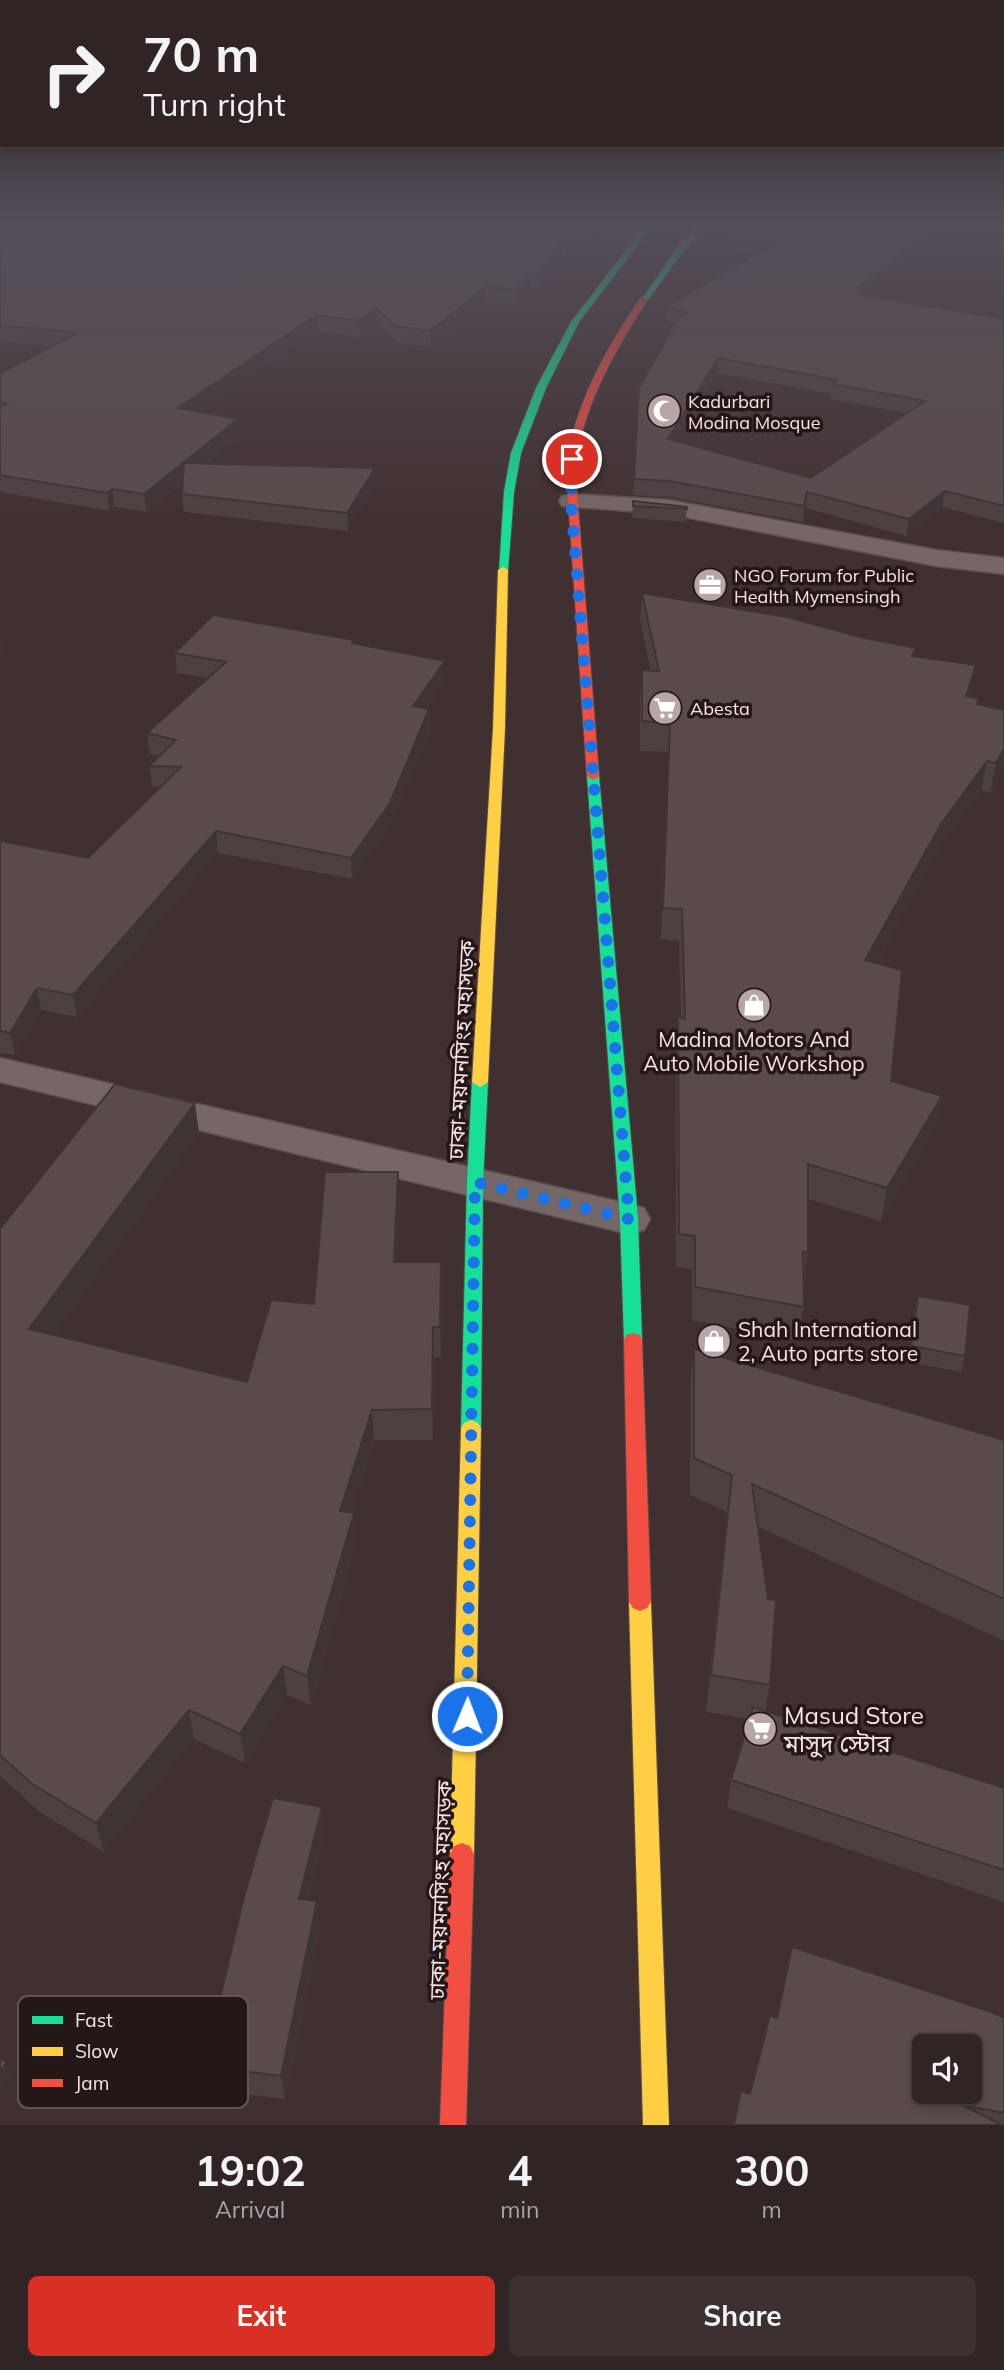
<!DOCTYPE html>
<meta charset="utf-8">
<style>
:root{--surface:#312424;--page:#3d3031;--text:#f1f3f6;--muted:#a8a4a6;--line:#4c4141;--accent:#d93025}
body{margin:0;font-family:Mulish,"Noto Sans Bengali",sans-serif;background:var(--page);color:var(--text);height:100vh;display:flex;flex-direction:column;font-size:26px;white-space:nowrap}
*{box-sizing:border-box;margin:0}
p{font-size:23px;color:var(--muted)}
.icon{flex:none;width:38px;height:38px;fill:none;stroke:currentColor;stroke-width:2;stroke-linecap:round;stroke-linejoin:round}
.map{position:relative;height:2125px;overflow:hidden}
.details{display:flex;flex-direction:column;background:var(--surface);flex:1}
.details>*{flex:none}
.top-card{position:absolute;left:0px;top:0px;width:1004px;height:147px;box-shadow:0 4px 10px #0003,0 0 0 2px var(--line);background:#312424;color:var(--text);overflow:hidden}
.buttons{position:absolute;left:912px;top:2034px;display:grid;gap:14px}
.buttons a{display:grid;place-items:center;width:70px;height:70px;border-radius:10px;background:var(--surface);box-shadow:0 4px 10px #0003,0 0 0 2px var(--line);font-size:35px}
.pin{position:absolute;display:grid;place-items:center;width:60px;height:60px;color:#fff;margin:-30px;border:4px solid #fff;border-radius:50%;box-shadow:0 2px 7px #0007}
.me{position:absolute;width:77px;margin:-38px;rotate:1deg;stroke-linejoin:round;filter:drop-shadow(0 0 5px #0008)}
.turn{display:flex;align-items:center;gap:24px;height:147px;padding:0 28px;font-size:32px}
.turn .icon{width:91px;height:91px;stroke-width:2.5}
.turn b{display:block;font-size:49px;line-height:60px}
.eta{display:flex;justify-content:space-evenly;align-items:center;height:119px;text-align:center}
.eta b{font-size:42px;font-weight:700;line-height:49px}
.action{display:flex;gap:14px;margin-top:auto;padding:14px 28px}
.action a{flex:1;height:80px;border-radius:10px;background:var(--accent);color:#fff;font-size:28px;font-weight:700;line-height:80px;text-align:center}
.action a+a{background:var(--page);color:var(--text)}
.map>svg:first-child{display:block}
</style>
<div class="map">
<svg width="1004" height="2125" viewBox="0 0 1004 2125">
<rect width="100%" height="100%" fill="#413030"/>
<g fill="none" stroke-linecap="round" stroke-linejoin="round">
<g stroke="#5d4e4e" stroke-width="3">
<path id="street" d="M554 225C574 225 636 221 649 235L640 240 563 230Z
M571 494 669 500 936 550 1004 558V574L936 566 669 514 562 506 559 501 562 496Z
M0 1058 629 1204 644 1208 650 1219 644 1230 629 1234 0 1082Z"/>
</g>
<g stroke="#5d4e4e" stroke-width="2">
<path id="fast" d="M645 225H653L579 322 546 388 521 453 514 492 508 570 499 572 504 492 511 453 536 388 571 322Z
M698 225H706L685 249 647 301H641L679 245Z
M593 772 599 776 638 1219 642 1340 640 1345 633 1347 626 1345 624 1340 620 1219 587 776Z
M480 1077 488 1082 483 1182 481 1428 478 1433 471 1436 464 1433 461 1428 467 1182 472 1082Z"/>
</g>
<g stroke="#5d4e4e" stroke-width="2">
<path id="slow" d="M503 567 508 570 505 728 488 1082 480 1087 472 1082 493 728 498 570Z
M471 1420 478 1423 481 1428 474 1854 470 1862 462 1865 454 1862 450 1854 461 1428 464 1423Z
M640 1593 647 1596 651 1602 669 2125H643L629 1602 633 1596Z"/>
</g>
<g stroke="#5d4e4e" stroke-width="2">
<path id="jam" d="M641 297 648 299C615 351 583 405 575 468L599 776 593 780 587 776 566 468C574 405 606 349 641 297Z
M633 1333 640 1335 642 1340 651 1602 647 1608 640 1611 633 1608 629 1602 624 1340 626 1335Z
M462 1843 470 1846 474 1854 466 2125H440L450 1854 454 1846Z"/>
</g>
<use href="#street" fill="#766767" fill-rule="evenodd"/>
<use href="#fast" fill="#16e098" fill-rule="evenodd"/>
<use href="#slow" fill="#ffcf43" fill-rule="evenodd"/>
<use href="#jam" fill="#f24e42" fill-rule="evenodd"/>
</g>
<path fill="#4d4040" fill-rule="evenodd" d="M0 225H602L601 238 593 248 574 246 566 255H561L537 290 530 289 516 305 485 302 431 347 396 342 377 323 360 337 317 331 199 412 239 436 206 464 375 468V486L348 531 184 512 182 494 183 483 147 512 114 507 110 511 0 492V374L52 346 0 341Z
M728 225H1004V235L949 228 864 295 1004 319V523L942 507 906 536 806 508 803 522 669 497 633 495 639 388 676 324 666 321V307L760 252 726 248 727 235 734 229 728 228ZM717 373 832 394 831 399 907 413 811 478 675 441Z
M633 501 687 507 686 522 632 518Z
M642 593 916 648 915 656 976 665 970 697 978 704 1004 768 990 793 981 790 935 854 876 963 891 1081 942 1096 935 1128 881 1221 808 1199V1253L803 1283 804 1307 798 1341 692 1320V1269L676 1267V1049L678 1017 681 1018 679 941 661 939 668 752 640 751V699L642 670 651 671 640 620Z
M354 640V643L445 661V681L426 709H429L430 730 391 824 352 879 218 853 77 1017 41 1010 15 1055 0 1053V841L88 858 160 787H152L149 766 159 756 150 754 147 733 208 678 177 673 175 653Z
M199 1133 54 1335 247 1382 314 1304 398 1172 400 1202 397 1262 442 1292 441 1357H434L433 1440H374L352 1512 356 1543 311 1705 287 1695 245 1763 194 1739 104 1852 40 1812 0 1776V1229Z
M918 1296 965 1356 961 1372 908 1362 914 1312Z
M694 1349 1004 1440V1641L758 1527 770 1685 765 1712 1004 1788V1902L727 1808 731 1780 749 1719 706 1712 727 1512 690 1495V1387Z
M325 1832 308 1900 317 1901 320 1926 285 2099 210 2090 204 2066Z
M777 2018H1004V2125H734L750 2094Z"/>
<path fill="#3f3434" d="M600 225H602L601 238 593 248V234Z
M938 225H949V228L863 296 856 308 858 288Z
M574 232V246L566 255V241Z
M562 240 561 255 537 290V275Z
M531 274 530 289 516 305V290Z
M485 287V302L431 347V331Z
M376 308 377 323 360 337 359 321Z
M316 315 317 331 180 425 178 408Z
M718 358 717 373 667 455 668 439Z
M238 419 239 436 147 512 144 494Z
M375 468V486L348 531 347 513Z
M112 489 114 507 110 511 107 493Z
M945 491 942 507 906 536 909 519Z
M807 492 806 508 803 522 804 506Z
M2 636 5 655 0 659V637Z
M445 661V681L413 726V706Z
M976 665 971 694 961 725 966 696Z
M429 709 430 730 391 824 352 879 351 858Z
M1004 749V768L990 793 996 763Z
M987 761 981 790 935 854 860 991 865 960 941 824Z
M216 831 218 853 77 1017 73 995Z
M37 988 41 1010 15 1055 10 1033Z
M942 1096 935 1128 881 1221 887 1188Z
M195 1103 199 1133 37 1359 29 1329Z
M398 1172 400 1202 396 1292 394 1262Z
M441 1262 442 1292 441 1357 440 1327Z
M433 1327 434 1357 433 1440 432 1409Z
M372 1410 374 1440 343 1541 340 1511Z
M354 1513 356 1543 311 1705 307 1676Z
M283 1666 287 1695 245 1763 240 1734Z
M189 1710 194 1739 104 1852 96 1823Z
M322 1807 325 1832 303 1924 299 1899Z
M317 1901 320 1926 285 2099 281 2076Z
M7 2063 13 2077 0 2092V2071Z"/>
<path fill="#5a4b4b" stroke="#3f3434" stroke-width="2" fill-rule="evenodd" d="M0 225H600L593 234 574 232 566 241 562 240 537 275 531 274 516 290 485 287 431 331 395 326 376 308 359 321 316 315 178 408 238 419 144 494 112 489 107 493 0 475V407L6 404 0 403V374L77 333 0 325Z
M738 225H938L858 288 864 289 857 294 1004 319V506L945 491 909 519 807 492 804 506 670 481 634 479 639 388 678 319 688 312 666 307 779 241 727 235ZM718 358 837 380 833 384 925 401 811 478 668 439Z
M184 463 375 468 347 513 182 494Z
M633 501 687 507V509L633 506Z
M642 593 787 617 864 638 916 648 912 656 976 665 966 696 979 699 977 704 1004 710V749L996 763 987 761 941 824 865 960 902 970 891 1081 942 1096 887 1188 808 1164V1253L803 1252 804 1307 695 1287V1236L679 1234 678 1017 685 1019 682 909 663 908 670 723 642 721V670L659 671Z
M213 615 354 640 352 643 445 661 413 706 429 709 390 803 351 858 216 831 73 995 37 988 10 1033 0 1031V841L88 858 181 767 149 766 176 740 147 733 226 662 175 653Z
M115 1084 195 1103 29 1329 247 1382 271 1300 314 1304 325 1172H398L394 1262H441L440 1327H433L432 1409 372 1410 340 1511 354 1513 307 1676 283 1666 240 1734 189 1710 96 1823 31 1783 0 1755V1229Z
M918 1296 970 1305 965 1356 911 1346Z
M694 1349 1004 1440V1599L752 1484 768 1599 776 1600 770 1685 711 1675 732 1475 694 1458Z
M753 1707 1004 1788V1870L731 1780Z
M273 1798 322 1807 299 1899 317 1901 281 2076 204 2066 245 1893Z
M792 1947 991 2012 1004 2018V2113L962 2105 1002 2125H734L741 2091 750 2094 770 2015 777 2018ZM924 2046H970V2091H924Z
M0 2057 7 2063 0 2071Z"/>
<linearGradient id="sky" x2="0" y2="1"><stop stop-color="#241a1a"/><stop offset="0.43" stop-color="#544e59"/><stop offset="1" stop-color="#544e59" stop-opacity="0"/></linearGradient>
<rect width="1004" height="523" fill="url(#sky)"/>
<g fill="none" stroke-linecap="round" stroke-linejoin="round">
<path stroke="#1a73e8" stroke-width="12" stroke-dasharray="0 21.6" d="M467 1716 475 1182 629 1219 571 501 572 459"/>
</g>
<defs>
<g id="mosque-disc" transform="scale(1.75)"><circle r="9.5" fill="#b8a5a5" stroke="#241717"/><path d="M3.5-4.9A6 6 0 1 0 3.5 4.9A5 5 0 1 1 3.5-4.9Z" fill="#fff"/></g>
<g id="office-disc" transform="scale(1.75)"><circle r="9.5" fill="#b8a5a5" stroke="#241717"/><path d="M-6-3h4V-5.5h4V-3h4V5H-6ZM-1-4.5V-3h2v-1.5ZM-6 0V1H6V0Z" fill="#fff"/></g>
<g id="supermarket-disc" transform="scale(1.75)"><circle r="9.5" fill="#b8a5a5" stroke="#241717"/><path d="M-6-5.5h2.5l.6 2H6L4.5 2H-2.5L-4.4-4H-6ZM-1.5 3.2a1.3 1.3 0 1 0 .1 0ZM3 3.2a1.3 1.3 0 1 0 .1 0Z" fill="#fff"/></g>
<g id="shop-disc" transform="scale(1.75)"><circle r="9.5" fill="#b8a5a5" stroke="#241717"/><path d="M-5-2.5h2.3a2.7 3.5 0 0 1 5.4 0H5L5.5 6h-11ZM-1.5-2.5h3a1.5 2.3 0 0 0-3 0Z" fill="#fff"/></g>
</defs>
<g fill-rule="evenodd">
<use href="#mosque-disc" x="664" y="411"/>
<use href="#office-disc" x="710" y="585"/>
<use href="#supermarket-disc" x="665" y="708"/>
<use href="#shop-disc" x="754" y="1005"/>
<use href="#shop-disc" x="714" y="1341"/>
<use href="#supermarket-disc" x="760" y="1729"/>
</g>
<g text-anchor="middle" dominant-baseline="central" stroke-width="7" stroke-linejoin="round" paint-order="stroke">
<g font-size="18" fill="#f8e4e4" stroke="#241717" text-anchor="start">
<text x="688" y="401">Kadurbari<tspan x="688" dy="21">Modina Mosque</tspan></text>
<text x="734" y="575">NGO Forum for Public<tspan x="734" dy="21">Health Mymensingh</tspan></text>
<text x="690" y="708">Abesta</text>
</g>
<g font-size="21" fill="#f8e4e4" stroke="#241717">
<text x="754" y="1039">Madina Motors And<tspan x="754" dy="24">Auto Mobile Workshop</tspan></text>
<text x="738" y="1329" text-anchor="start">Shah International<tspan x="738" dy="24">2, Auto parts store</tspan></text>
</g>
<g font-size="21" fill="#f8e4e4" stroke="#241717">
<text transform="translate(461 1050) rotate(-87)">ঢাকা-ময়মনসিংহ মহাসড়ক</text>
<text transform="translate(440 1890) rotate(-88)">ঢাকা-ময়মনসিংহ মহাসড়ক</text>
</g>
<g font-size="24" fill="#f8e4e4" stroke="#241717" text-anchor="start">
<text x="784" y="1715">Masud Store<tspan x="784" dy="28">মাসুদ স্টোর</tspan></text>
</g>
</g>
<rect x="18" y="1996" width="230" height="112" rx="10" fill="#241717" stroke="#645454" stroke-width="2"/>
<rect x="32" y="2016" width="31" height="8" fill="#16e098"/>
<rect x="32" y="2047" width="31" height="9" fill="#ffcf43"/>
<rect x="32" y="2079" width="31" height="8" fill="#f24e42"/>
<g font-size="19" fill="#f8e4e4">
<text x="75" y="2027">Fast</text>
<text x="75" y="2058">Slow</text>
<text x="75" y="2090">Jam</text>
</g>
</svg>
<div class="buttons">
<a><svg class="icon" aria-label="sound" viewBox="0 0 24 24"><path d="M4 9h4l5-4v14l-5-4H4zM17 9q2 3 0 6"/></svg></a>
</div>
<div class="pin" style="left:572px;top:459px;background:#d93025"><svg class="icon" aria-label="arrive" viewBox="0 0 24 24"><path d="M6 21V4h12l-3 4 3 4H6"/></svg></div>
<svg class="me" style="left:467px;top:1716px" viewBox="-20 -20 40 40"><circle r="17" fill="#1a73e8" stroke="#fff" stroke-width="3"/><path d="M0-11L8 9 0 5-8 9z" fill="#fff"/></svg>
<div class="top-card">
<div class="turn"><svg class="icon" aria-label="right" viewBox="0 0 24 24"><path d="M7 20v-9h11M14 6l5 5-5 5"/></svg><div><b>70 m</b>Turn right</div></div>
</div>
</div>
<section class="details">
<div class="eta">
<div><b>19:02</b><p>Arrival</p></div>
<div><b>4</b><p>min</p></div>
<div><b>300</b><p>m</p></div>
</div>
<div class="action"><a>Exit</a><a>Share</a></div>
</section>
